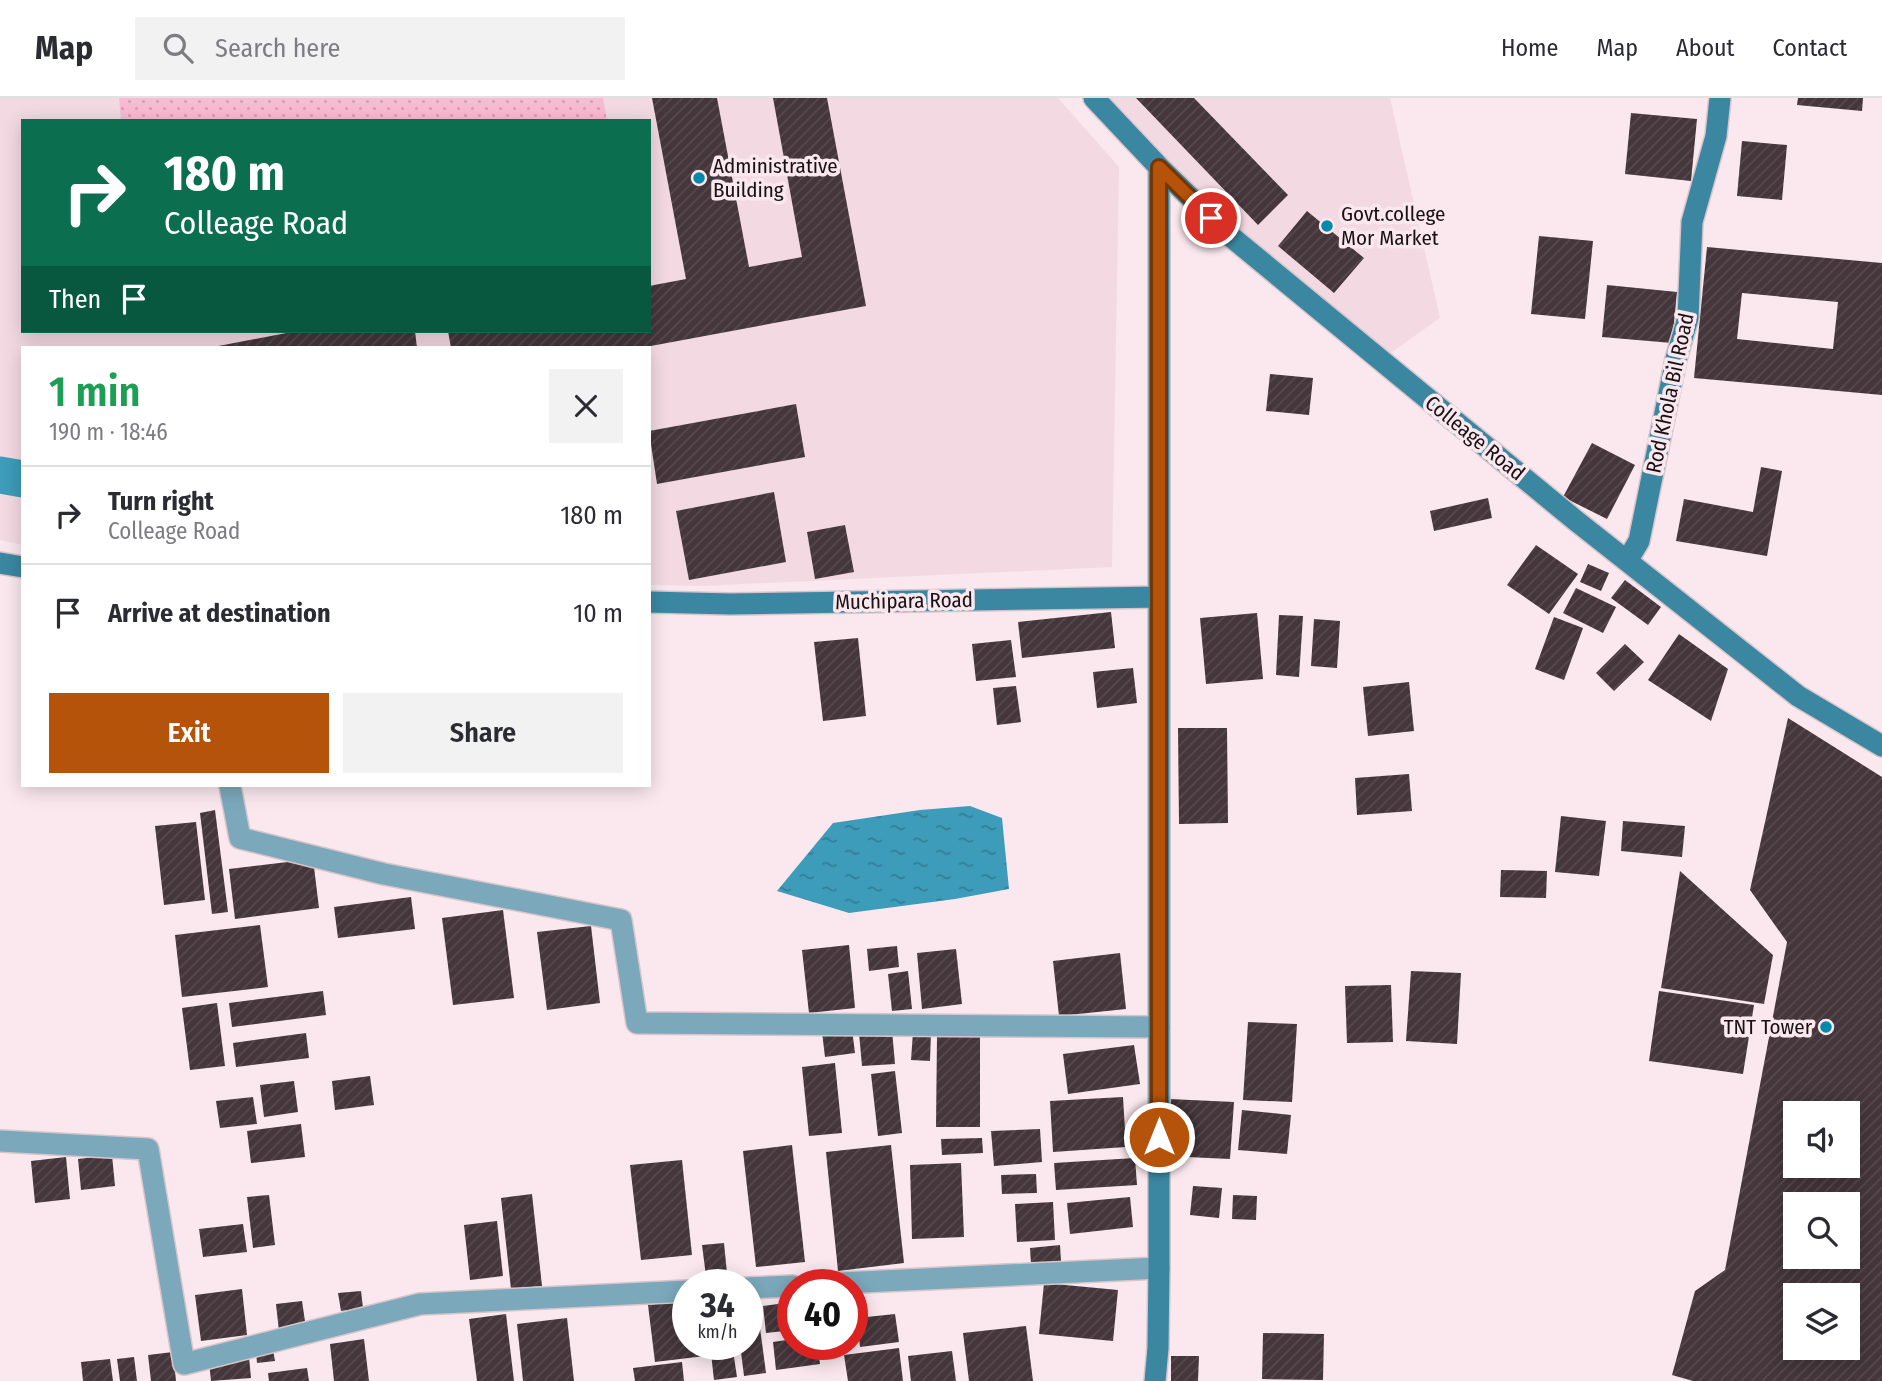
<!DOCTYPE html>
<meta charset="utf-8">
<style>
:root{--surface:#fff;--page:#f2f2f3;--text:#2b2b33;--muted:#7c7c81;--line:#e1e1e2;--accent:#b45309}
body{margin:0;font-family:"Fira Sans Condensed",sans-serif;background:var(--page);color:var(--text);height:100vh;display:flex;flex-direction:column;font-size:26px;white-space:nowrap}
*{box-sizing:border-box;margin:0}
p{font-size:23px;color:var(--muted)}
.icon{flex:none;width:38px;height:38px;fill:none;stroke:currentColor;stroke-width:2;stroke-linecap:round;stroke-linejoin:round}
.map{position:relative;flex:1;overflow:hidden}
.sheet{position:absolute;left:21px;top:248px;width:630px;height:441px;display:flex;flex-direction:column;background:var(--surface);border-radius:0px;box-shadow:0 4px 18px #0003}
.sheet>*{flex:none}
.hud{position:absolute;left:21px;top:21px;width:630px;height:214px;border-radius:0px;box-shadow:0 4px 18px #0003;background:#0b6e4f;color:#fff;overflow:hidden}
.tools{position:absolute;left:1783px;top:1003px;display:grid;gap:14px}
.tools a{display:grid;place-items:center;width:77px;height:77px;border-radius:0px;background:var(--surface);box-shadow:0 4px 18px #0003;font-size:35px}
.speed{position:absolute;left:672px;top:1171px;display:flex;gap:14px;font-size:35px;font-weight:700;text-align:center}
.speed>*{display:grid;place-content:center;width:91px;height:91px;border-radius:50%;background:var(--surface);box-shadow:0 4px 18px #0003;line-height:1}
.speed small{font-size:18px;font-weight:400}
.speed .limit{border:10px solid #d22;background:#fff;color:#111}
.pin{position:absolute;display:grid;place-items:center;width:60px;height:60px;color:#fff;margin:-30px;border:4px solid #fff;border-radius:50%;box-shadow:0 2px 7px #0007}
.me{position:absolute;width:77px;margin:-38px;rotate:0deg;stroke-linejoin:round;filter:drop-shadow(0 0 5px #0008)}
.turn{display:flex;align-items:center;gap:24px;height:147px;padding:0 28px;font-size:32px}
.turn .icon{width:91px;height:91px;stroke-width:2.5}
.turn b{display:block;font-size:49px;line-height:60px}
.then{display:flex;align-items:center;height:66px;padding:0 28px;background:#0003;gap:14px;font-size:26px}
.round{display:grid;place-items:center;flex:none;width:74px;height:74px;border-radius:0px;background:var(--page)}
.headline{display:flex;align-items:center;justify-content:space-between;height:119px;padding:0 28px}
h1{font-size:42px;font-weight:600;line-height:52px;color:#1e9e55}
.primary-button{display:flex;gap:14px;margin-top:auto;padding:14px 28px}
.primary-button a{flex:1;height:80px;border-radius:0px;background:var(--accent);color:#fff;font-size:28px;font-weight:600;line-height:80px;text-align:center}
.primary-button a+a{background:var(--page);color:var(--text)}
ul{padding:0;list-style:none}
li{display:flex;align-items:center;gap:21px;height:98px;padding:0 28px;border-top:2px solid var(--line)}
li div{flex:1}
li b{display:block;font-size:26px}
li em{font-style:normal}
header{display:flex;align-items:center;gap:42px;box-sizing:border-box;height:98px;padding:0 35px;background:var(--surface);border-bottom:2px solid var(--line)}
header strong{font-size:33px}
nav{display:flex;gap:38px;margin-inline-start:auto;font-size:24px}
.search{width:490px;height:63px;background:var(--page);display:flex;align-items:center;gap:18px;box-sizing:border-box;padding:0 24px;border-radius:0px;color:var(--muted);font-size:26px}
.map>svg:first-child{display:block}
</style>
<header>
<strong>Map</strong>
<div class="search"><svg class="icon" aria-label="search" viewBox="0 0 24 24"><circle cx="10" cy="10" r="6"/><path d="M15 15l6 6"/></svg>Search here</div>
<nav><a>Home</a><a>Map</a><a>About</a><a>Contact</a></nav>
</header>
<div class="map">
<svg width="1882" height="1283" viewBox="0 0 1882 1283">
<defs>
<pattern id="grass-dots" width="8" height="8" patternUnits="userSpaceOnUse" patternTransform="scale(1.75)"><rect width="8" height="8" fill="#f9bbd2"/><path d="M2 2h.1M6 6h.1" fill="none" stroke="#d5a0b3" stroke-width="1.8" stroke-linecap="round"/></pattern>
<pattern id="water-ripples" width="26" height="14" patternUnits="userSpaceOnUse" patternTransform="scale(1.75)"><rect width="26" height="14" fill="#3d9cba"/><path d="M2 4q2-2 4 0t4 0M15 11q2-2 4 0t4 0" fill="none" stroke="#327e96"/></pattern>
<pattern id="building-hatch" width="6" height="6" patternUnits="userSpaceOnUse" patternTransform="scale(1.75)"><rect width="6" height="6" fill="#44363b"/><path d="M-1 1l2-2M0 6l6-6M5 7l2-2" fill="none" stroke="#564a4e"/></pattern>
</defs>
<rect width="100%" height="100%" fill="#fae8ee"/>
<path fill="#f3dae2" fill-rule="evenodd" d="M0 0H1058L1119 69 1112 469 701 488 649 487V250H23V447L0 442ZM23 23H649V233H23Z
M1103 0H1390L1440 220 1389 256 1309 188 1262 154 1207 103Z"/>
<path fill="url(#grass-dots)" d="M119 0H603L607 23H121Z"/>
<path fill="url(#water-ripples)" d="M970 708 1002 720 1009 791 955 801 849 815 777 793 833 725 920 712Z"/>
<g fill="none" stroke-linecap="round" stroke-linejoin="round">
<path stroke="#3d9cba" stroke-width="37" d="M0 377 23 381"/>
</g>
<path fill="url(#building-hatch)" fill-rule="evenodd" d="M652 0H717L749 169 802 159 773 0H827L866 208 640 250H451L448 233H649V188L686 181Z
M1136 0H1194L1288 97 1258 127Z
M1798 0H1863L1862 13 1797 7Z
M1631 15 1697 21 1691 83 1625 76Z
M1742 43 1787 47 1782 102 1737 98Z
M1307 113 1364 160 1334 195 1278 148Z
M1539 138 1593 143 1585 221 1531 216Z
M1707 149 1882 165V297L1694 280ZM1742 195 1838 204 1833 251 1737 241Z
M1607 187 1677 194 1672 245 1602 239Z
M297 233H415L417 250H208Z
M1270 276 1313 280 1309 317 1266 313Z
M796 306 805 359 657 386 649 333Z
M1592 345 1635 367 1607 421 1563 399Z
M1761 369 1782 373 1767 458 1676 443 1684 401 1753 414Z
M774 394 786 464 689 482 676 413Z
M1488 400 1492 420 1434 433 1430 413Z
M845 427 854 474 815 481 807 434Z
M1536 447 1578 476 1549 516 1507 487Z
M1588 466 1609 475 1601 493 1580 484Z
M1625 482 1661 509 1648 527 1611 500Z
M1576 490 1616 509 1603 535 1563 515Z
M1111 514 1115 550 1022 560 1018 524Z
M1257 515 1263 581 1206 586 1200 520Z
M1279 517 1303 518 1299 579 1276 577Z
M1554 519 1583 530 1564 582 1535 571Z
M1314 521 1340 523 1337 570 1311 568Z
M1679 536 1728 571 1711 623 1648 582Z
M858 540 866 618 823 623 814 544Z
M1011 542 1016 579 976 583 972 546Z
M1625 546 1644 564 1614 593 1596 575Z
M1133 570 1137 605 1097 610 1093 574Z
M1409 584 1414 633 1368 638 1363 589Z
M1016 588 1021 624 997 627 993 590Z
M1788 620 1882 679V1283H1693L1672 1277 1695 1193 1725 1172 1787 844 1750 792ZM1796 1015H1848V1068H1796ZM1796 1106H1848V1158H1796ZM1796 1197H1848V1250H1796Z
M1178 630H1227L1228 725 1179 726Z
M1409 676 1412 713 1357 717 1355 680Z
M215 712 228 814 212 816 200 715Z
M1561 718 1606 723 1599 778 1555 774Z
M1623 723 1685 728 1682 759 1621 753Z
M196 724 205 802 164 807 155 728Z
M313 761 319 810 235 821 229 771Z
M1501 772 1547 773 1546 800 1500 799Z
M1680 773 1773 857 1764 906 1661 890Z
M411 799 415 831 338 840 334 809Z
M503 812 514 900 453 907 442 820Z
M260 827 268 889 182 899 175 837Z
M591 828 600 905 547 912 537 834Z
M849 847 855 910 809 915 802 852Z
M897 848 899 869 869 873 867 851Z
M956 851 962 906 922 911 917 855Z
M1120 855 1126 911 1059 918 1053 863Z
M908 873 912 911 892 913 888 876Z
M1411 873 1461 875 1457 946 1406 943Z
M1391 887 1393 944 1347 945 1345 888Z
M323 893 326 917 232 929 229 905Z
M1659 893 1754 907 1743 976 1649 963Z
M217 905 225 968 190 972 182 910Z
M1248 924 1297 926 1292 1004 1243 1002Z
M852 931 855 955 825 959 822 934Z
M892 932 895 966 862 968 859 935Z
M913 934H931L930 963 911 962Z
M306 935 309 960 236 969 233 945Z
M937 938H980V1029H936Z
M1134 947 1140 986 1068 996 1063 956Z
M835 965 842 1035 809 1038 802 969Z
M895 973 902 1035 878 1038 871 976Z
M370 978 374 1007 335 1012 332 983Z
M294 983 298 1014 264 1019 260 987Z
M253 999 257 1026 220 1030 216 1003Z
M1123 999 1126 1049 1053 1054 1050 1003Z
M1169 1001 1234 1004 1230 1061 1166 1058Z
M1242 1012 1291 1017 1287 1056 1238 1052Z
M301 1026 305 1059 251 1065 247 1033Z
M1040 1031 1042 1064 994 1068 991 1033Z
M982 1040 983 1055 942 1057 941 1041Z
M792 1047 805 1164 756 1169 743 1053Z
M891 1047 904 1165 838 1173 826 1054Z
M112 1057 115 1088 81 1092 78 1061Z
M66 1059 70 1101 35 1105 31 1063Z
M1135 1060 1137 1087 1056 1092 1054 1065Z
M682 1062 692 1157 641 1162 630 1067Z
M961 1065 964 1139 912 1141 910 1067Z
M1036 1076 1037 1095 1002 1096 1001 1077Z
M1193 1088 1222 1090 1219 1120 1190 1117Z
M532 1096 542 1188 511 1191 501 1100Z
M269 1097 275 1147 253 1150 247 1099Z
M1233 1097 1257 1098 1256 1122 1232 1121Z
M1130 1099 1133 1129 1070 1136 1067 1105Z
M1053 1104 1055 1142 1017 1144 1015 1106Z
M497 1123 503 1178 470 1182 464 1127Z
M243 1126 247 1154 203 1159 199 1131Z
M724 1145 727 1175 706 1178 702 1147Z
M1060 1147 1061 1163 1031 1166 1030 1150Z
M1044 1185 1118 1192 1113 1243 1039 1236Z
M242 1191 247 1237 201 1243 195 1197Z
M361 1193 363 1210 341 1213 338 1195Z
M688 1202V1246H704L705 1258 655 1264 648 1207Z
M302 1203 306 1230 279 1233 276 1206Z
M793 1204V1232L766 1235 763 1208Z
M506 1216 514 1283H477L469 1221Z
M895 1216 899 1244 860 1249 857 1220Z
M567 1220 574 1283H523L517 1226Z
M1026 1228 1033 1283H969L963 1235Z
M760 1230 766 1275 744 1278 740 1246H747V1231Z
M1263 1235 1324 1236 1323 1282 1262 1281Z
M364 1241 369 1283H334L330 1246Z
M793 1241V1246H817L820 1266 776 1272 773 1244Z
M710 1246H732L737 1279 714 1282Z
M830 1246H854V1249L831 1252Z
M899 1250 903 1283H848L844 1257Z
M273 1252 275 1263 257 1265 256 1254Z
M952 1253 956 1283H911L908 1258Z
M173 1254 176 1283H151L148 1257Z
M1171 1258H1199L1198 1283H1171Z
M134 1259 137 1283H120L117 1261Z
M249 1259 251 1280 211 1283 209 1264Z
M110 1261 113 1283H83L81 1264Z
M682 1264 684 1283H635L633 1270Z
M307 1270 309 1283H269L268 1275Z"/>
<g fill="none" stroke-linecap="round" stroke-linejoin="round">
<g stroke="#d6c6cb" stroke-width="24">
<path id="street" d="M230 688 240 740 384 776 621 822 637 925 1159 929
M0 1043 148 1051 184 1266 420 1206 688 1193
M819 1186 1159 1170
M747 1190 793 1188"/>
</g>
<g stroke="#d6c6cb" stroke-width="24">
<path id="secondary" d="M1094 0 1159 69 1229 137 1575 422 1798 598 1882 648
M1627 463 1639 443 1676 261 1688 220 1692 124 1716 38 1720 0
M0 465 23 469
M649 504 730 506 1159 499
M1155 1283 1158 1250 1159 1170V69"/>
</g>
<use href="#street" stroke="#7ba9bb" stroke-width="21"/>
<use href="#secondary" stroke="#3b87a1" stroke-width="21"/>
</g>
<g fill="none" stroke-linecap="round" stroke-linejoin="round">
<g stroke="#753606" stroke-width="18">
<path id="route" d="M1159 1039V69L1211 120"/>
</g>
<use href="#route" stroke="#b45309" stroke-width="12"/>
</g>
<g fill="#0589aa" stroke="#fae8ee" stroke-width="2.5">
<circle cx="699" cy="80" r="7"/>
<circle cx="1327" cy="128" r="7"/>
<circle cx="1826" cy="929" r="7"/>
</g>
<g text-anchor="middle" dominant-baseline="central" stroke-width="7" stroke-linejoin="round" paint-order="stroke">
<g font-size="21" fill="#181214" stroke="#fae8ee" text-anchor="start">
<text x="713" y="68">Administrative<tspan x="713" dy="24">Building</tspan></text>
<text x="1341" y="116">Govt.college<tspan x="1341" dy="24">Mor Market</tspan></text>
<text x="1812" y="929" text-anchor="end">TNT Tower</text>
</g>
<g font-size="21" fill="#181214" stroke="#fae8ee">
<text transform="translate(1670 295) rotate(-78)">Rod Khola Bil Road</text>
<text transform="translate(1475 340) rotate(39)">Colleage Road</text>
<text transform="translate(904 503) rotate(-1)">Muchipara Road</text>
</g>
</g>
</svg>
<div class="tools">
<a><svg class="icon" aria-label="sound" viewBox="0 0 24 24"><path d="M4 9h4l5-4v14l-5-4H4zM17 9q2 3 0 6"/></svg></a>
<a><svg class="icon" aria-label="search" viewBox="0 0 24 24"><circle cx="10" cy="10" r="6"/><path d="M15 15l6 6"/></svg></a>
<a><svg class="icon" aria-label="layers" viewBox="0 0 24 24"><path d="M12 4l9 5-9 5-9-5zM3 14l9 5 9-5"/></svg></a>
</div>
<div class="speed"><div>34<small>km/h</small></div><div class="limit">40</div></div>
<div class="pin" style="left:1211px;top:120px;background:#d93025"><svg class="icon" aria-label="arrive" viewBox="0 0 24 24"><path d="M6 21V4h12l-3 4 3 4H6"/></svg></div>
<svg class="me" style="left:1159px;top:1039px" viewBox="-20 -20 40 40"><circle r="17" fill="#b45309" stroke="#fff" stroke-width="3"/><path d="M0-11L8 9 0 5-8 9z" fill="#fff"/></svg>
<div class="hud">
<div class="turn"><svg class="icon" aria-label="right" viewBox="0 0 24 24"><path d="M7 20v-9h11M14 6l5 5-5 5"/></svg><div><b>180 m</b>Colleage Road</div></div>
<div class="then">Then<svg class="icon" aria-label="arrive" viewBox="0 0 24 24"><path d="M6 21V4h12l-3 4 3 4H6"/></svg></div>
</div>
<section class="sheet">
<div class="headline"><div><h1>1 min</h1><p>190 m · 18:46</p></div><a class="round"><svg class="icon" aria-label="close" viewBox="0 0 24 24"><path d="M6 6l12 12M18 6L6 18"/></svg></a></div>
<ul>
<li><svg class="icon" aria-label="right" viewBox="0 0 24 24"><path d="M7 20v-9h11M14 6l5 5-5 5"/></svg><div><b>Turn right</b><p>Colleage Road</p></div><em>180 m</em></li>
<li><svg class="icon" aria-label="arrive" viewBox="0 0 24 24"><path d="M6 21V4h12l-3 4 3 4H6"/></svg><div><b>Arrive at destination</b></div><em>10 m</em></li>
</ul>
<div class="primary-button"><a>Exit</a><a>Share</a></div>
</section>
</div>
